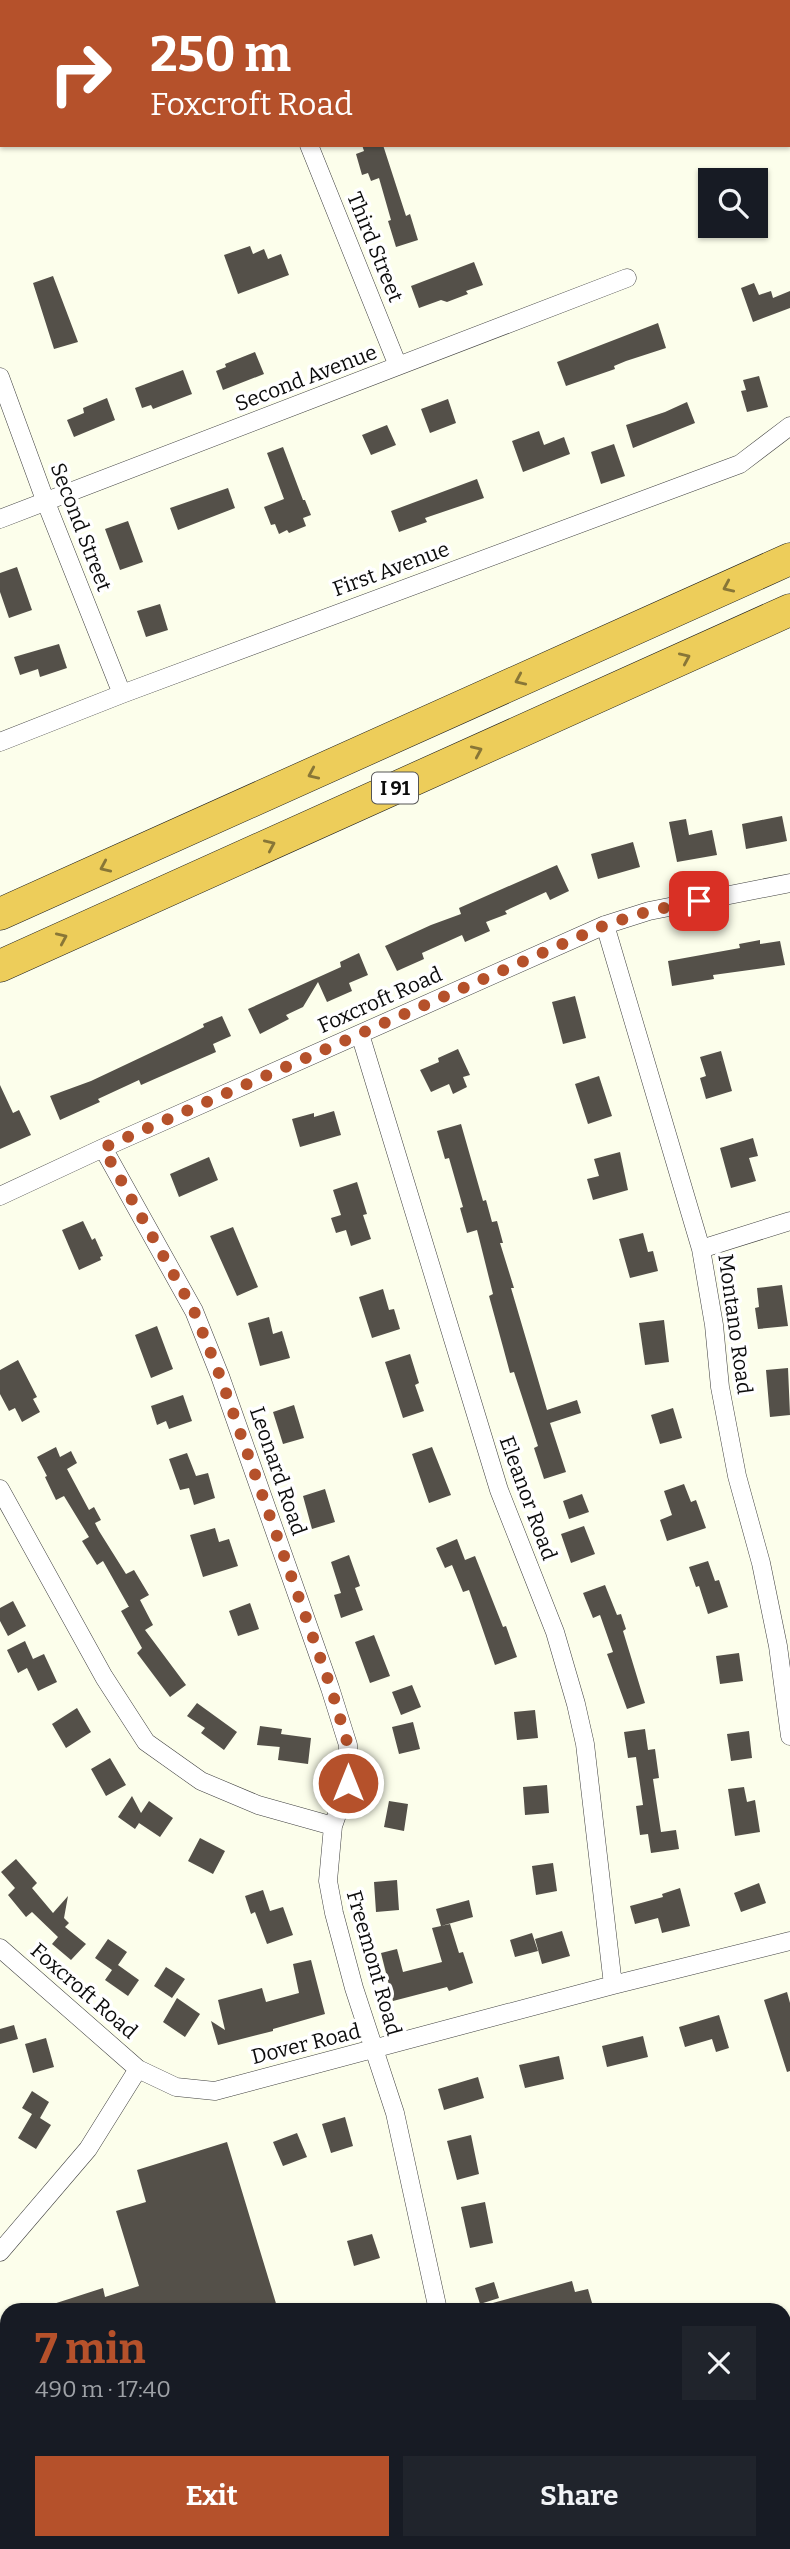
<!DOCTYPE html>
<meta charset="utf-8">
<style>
:root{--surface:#171b24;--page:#20242c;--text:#f1f3f6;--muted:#9ea1a6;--accent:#b5512b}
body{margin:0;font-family:Bitter,serif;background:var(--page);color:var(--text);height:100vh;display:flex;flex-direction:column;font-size:26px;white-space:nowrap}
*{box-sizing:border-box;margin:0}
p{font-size:23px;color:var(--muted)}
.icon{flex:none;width:38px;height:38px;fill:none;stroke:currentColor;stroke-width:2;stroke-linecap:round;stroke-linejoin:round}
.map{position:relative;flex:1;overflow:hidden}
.sheet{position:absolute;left:0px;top:2303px;width:791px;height:247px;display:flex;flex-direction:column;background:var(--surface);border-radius:21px 21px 0 0;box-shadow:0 2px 5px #0004}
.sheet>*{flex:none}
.guide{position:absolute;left:0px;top:0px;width:791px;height:147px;box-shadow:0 2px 5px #0004;background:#b5512b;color:#fff;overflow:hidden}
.tools{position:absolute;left:698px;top:168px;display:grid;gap:14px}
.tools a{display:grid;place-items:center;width:70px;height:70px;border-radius:0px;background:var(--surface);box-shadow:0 2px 5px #0004;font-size:35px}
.pin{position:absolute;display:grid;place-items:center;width:60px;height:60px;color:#fff;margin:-30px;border-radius:14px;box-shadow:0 4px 10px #0006}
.me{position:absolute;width:77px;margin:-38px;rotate:0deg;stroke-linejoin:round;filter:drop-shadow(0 0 5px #0008)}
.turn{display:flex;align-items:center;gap:24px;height:147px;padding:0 35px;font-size:32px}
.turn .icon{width:91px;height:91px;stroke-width:2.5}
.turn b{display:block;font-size:49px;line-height:60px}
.round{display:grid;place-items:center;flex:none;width:74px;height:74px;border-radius:0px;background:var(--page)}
.headline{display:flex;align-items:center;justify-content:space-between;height:119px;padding:0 35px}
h1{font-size:42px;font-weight:700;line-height:52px;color:var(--accent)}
.action{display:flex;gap:14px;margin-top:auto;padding:14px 35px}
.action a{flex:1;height:80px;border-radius:0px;background:var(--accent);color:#fff;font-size:28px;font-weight:700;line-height:80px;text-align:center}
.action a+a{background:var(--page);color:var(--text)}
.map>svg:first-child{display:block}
</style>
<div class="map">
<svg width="790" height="2549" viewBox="0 0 790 2549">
<rect width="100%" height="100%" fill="#fcfeeb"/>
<path fill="#545049" d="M362 145H383L406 216 410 214 418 240 396 247 388 221 391 220 379 178 371 181 368 173 362 175 356 154 364 151Z
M250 246 253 254 264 249 268 259 281 254 289 275 238 294 224 255Z
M474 262 483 285 466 291 468 294 447 302 441 300 419 308 411 286Z
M53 276 78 342 54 349 33 283Z
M754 283 759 295 771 291 773 298 790 291V308L753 322 741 288Z
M658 323 666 348 626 361 614 366 615 369 566 386 557 362Z
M255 352 264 374 223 390 216 371 226 367 225 364Z
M183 370 192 394 153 409 151 405 142 408 135 388Z
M759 376 768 407 747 412 741 391 746 390 743 380Z
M107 398 115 420 74 437 67 420 84 413 83 408Z
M448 399 456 423 430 433 421 409Z
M687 402 695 423 633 448 626 425 665 412Z
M387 425 396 445 371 455 362 435Z
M539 431 544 445 564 437 570 454 523 472 512 441Z
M614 444 625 476 601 484 591 452Z
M283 447 303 500H305L311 515 303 518 306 526 289 533 287 530 279 534 275 524 271 525 264 507 284 499 267 453Z
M477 479 484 498 425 518 427 522 399 532 391 511Z
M228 488 235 508 178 530 170 508Z
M128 521 143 562 120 570 105 529Z
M17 567 32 610 9 618 0 592V573Z
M160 604 168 630 146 637 137 611Z
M59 644 67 668 40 677 38 669 20 675 14 657Z
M782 816 787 841 746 849 742 824Z
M686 819 689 835 712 830 717 855 677 862 669 822Z
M633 842 640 867 598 879 591 854Z
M557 865 569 891 550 900 546 892 505 911 507 914 486 922 490 931 465 942 462 935 422 953 424 959 397 971 385 946 431 925 461 914 459 908Z
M760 940V944L780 941 785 965 713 975 714 979 672 986 668 961 740 948 739 944Z
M359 953 368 975 349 983 352 991 327 1002 318 982 303 1007 286 1015 289 1019 260 1034 248 1009 341 967 340 962Z
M575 996 586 1038 563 1044 552 1002Z
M222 1016 231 1036 213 1044 216 1052 141 1085 139 1080 98 1099 100 1102 60 1120 50 1096 91 1081 180 1039 204 1027 203 1024Z
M458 1049 470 1075 463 1077 467 1087 453 1094 449 1084 431 1092 420 1070 439 1062 438 1058Z
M721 1051 732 1091 706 1099 700 1078 706 1076 700 1057Z
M599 1076 612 1116 588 1124 575 1084Z
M0 1085 13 1113 19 1110 31 1135 0 1149Z
M334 1111 341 1135 300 1147 292 1119 314 1113V1117Z
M461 1124 483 1201 486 1200 492 1222 497 1221 503 1243H500L514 1288H511L547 1410 577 1400 581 1413 550 1423 566 1472 544 1479 534 1448 538 1446 514 1372 510 1373 503 1347 489 1296 493 1294 477 1230 467 1233 460 1208 463 1207 449 1158 445 1159 437 1131Z
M753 1138 758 1156 749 1158 756 1181 731 1188 720 1148Z
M620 1152 628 1190 593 1200 587 1179 599 1176 594 1159Z
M209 1157 218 1180 179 1197 170 1174Z
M357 1182 367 1214 363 1215 371 1239 351 1246 346 1230 336 1233 331 1218 341 1215 333 1190Z
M83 1221 92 1240 95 1238 103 1256 100 1257 101 1260 79 1270 62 1230Z
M233 1227 258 1287 237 1296 210 1236Z
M643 1233 648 1252 653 1251 658 1271 630 1278 619 1239Z
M782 1285 788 1326 758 1329 755 1308 759 1307 757 1288Z
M383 1289 389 1310 394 1309 400 1329 372 1338 359 1297Z
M269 1317 273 1334 282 1331 290 1358 260 1366 248 1323Z
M664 1320 669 1362 645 1365 639 1323Z
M157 1326 173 1369 151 1378 135 1335Z
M410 1354 419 1383 415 1385 424 1411 403 1418 385 1362Z
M18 1360 37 1397 33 1399 40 1412 22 1422 15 1408 9 1411 0 1394V1370Z
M788 1368 790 1415 770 1417 766 1370Z
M183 1395 192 1421 169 1429 166 1421 157 1425 151 1406Z
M294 1405 304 1438 283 1444 273 1412Z
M673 1408 682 1438 660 1444 651 1415Z
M56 1447 60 1457 71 1451 77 1463 67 1469 89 1510 94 1507 101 1520 95 1523 99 1531 126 1574 134 1570 149 1595 140 1600 153 1625 145 1630 186 1685 170 1697 137 1653 142 1648 121 1611 139 1601 129 1607 103 1561 97 1565 82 1541 89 1537 64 1496 56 1500 45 1477 47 1476 37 1457Z
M432 1447 451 1495 429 1503 412 1454Z
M187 1453 196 1476 208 1473 215 1498 194 1505 189 1488 180 1490 169 1459Z
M684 1484 691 1502 696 1500 706 1528 667 1541 660 1520 672 1515 664 1491Z
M325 1489 335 1522 312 1529 303 1496Z
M582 1494 589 1512 569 1519 563 1501Z
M584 1526 595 1554 571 1563 561 1534Z
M215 1528 219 1542 229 1539 238 1566 203 1577 190 1535Z
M457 1539 465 1560 475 1556 503 1627 506 1626 517 1657 495 1665 469 1590 463 1592 452 1565 445 1568 436 1548Z
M349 1555 360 1586 355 1588 363 1610 341 1618 334 1595 341 1593 331 1562Z
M708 1561 715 1581 719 1580 728 1607 708 1614 699 1586 696 1587 689 1567Z
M605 1585 617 1615 621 1614 626 1629 623 1631 645 1703 627 1709 607 1654 613 1652 600 1615 593 1618 583 1593Z
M13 1601 26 1626 8 1636 0 1621V1608Z
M250 1603 259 1629 238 1636 229 1611Z
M374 1635 390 1676 370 1683 355 1642Z
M25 1641 33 1659 44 1654 57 1682 38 1691 27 1668 18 1673 7 1650Z
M739 1653 743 1681 720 1684 716 1656Z
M412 1685 421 1707 401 1715 392 1692Z
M197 1703 237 1732 224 1750 201 1733 205 1728 187 1716Z
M77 1708 91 1732 66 1748 52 1724Z
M535 1710 538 1738 517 1740 514 1712Z
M413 1722 420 1749 399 1754 392 1727Z
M260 1726 282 1729 281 1734 311 1738 308 1764 278 1760 281 1737 280 1747 257 1745Z
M645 1729 648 1750 655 1749 659 1778 653 1779 661 1832 676 1830 679 1849 651 1853 648 1834 640 1835 636 1806 643 1805 636 1757 628 1758 624 1732Z
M749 1731 752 1758 731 1761 727 1734Z
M110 1758 126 1785 106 1796 91 1769Z
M547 1785 549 1813 525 1815 523 1787Z
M744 1787 747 1802 755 1800 760 1832 735 1836 728 1789Z
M132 1796 141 1813 149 1801 173 1818 160 1837 139 1823 135 1829 118 1817Z
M389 1801 408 1804 404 1831 384 1827Z
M200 1838 225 1851 213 1874 188 1861Z
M16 1859 37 1883 32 1888 53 1913 68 1896 64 1918 69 1923 65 1927 86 1944 71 1960 52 1944 58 1937 32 1912 26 1917 8 1895 15 1888 1 1872Z
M553 1863 557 1891 536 1895 532 1866Z
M397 1880 399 1910 376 1912 374 1882Z
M759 1883 766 1903 741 1912 734 1893Z
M680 1888 690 1926 662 1933 658 1918 635 1924 630 1906 663 1897 662 1894Z
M263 1890 270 1911 283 1907 293 1935 267 1944 255 1912 251 1914 245 1896Z
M469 1900 473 1917 441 1926 436 1909Z
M450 1924 459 1953 463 1952 473 1983 449 1991 447 1987 393 2001 381 1953 397 1949 403 1972 442 1962 432 1928Z
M562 1931 570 1956 542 1964 535 1939Z
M532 1933 538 1951 515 1957 510 1940Z
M108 1939 127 1952 118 1965 139 1980 128 1996 105 1980 112 1970 95 1958Z
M311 1960 325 2014 273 2029V2031L218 2045 211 2021 225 2030 218 2000 262 1988 266 2002 299 1993 293 1964Z
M166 1967 185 1979 172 1998 154 1986Z
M787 1992 790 2003V2071L787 2072 764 2000Z
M177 1998 200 2014 185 2037 163 2022Z
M719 2015 729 2048 716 2052 712 2039 685 2047 679 2027Z
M14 2025 18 2039 0 2044V2029Z
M643 2036 648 2057 607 2067 602 2046Z
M46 2038 54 2067 33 2073 25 2044Z
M559 2056 564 2079 525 2088 519 2065Z
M478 2077 484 2098 444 2110 438 2089Z
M32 2091 49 2102 40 2118 51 2125 36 2149 18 2138 32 2114 22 2108Z
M345 2117 353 2146 331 2153 322 2124Z
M297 2133 307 2157 283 2166 273 2142Z
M471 2135 479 2174 457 2180 447 2141Z
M227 2142 278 2310H44V2307L103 2288 105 2297 139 2286 116 2211 146 2202 137 2170Z
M485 2202 493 2243 470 2248 461 2207Z
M372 2234 380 2258 354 2266 347 2241Z
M572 2281 575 2292 588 2289 594 2310H483L482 2306Z
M494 2282 499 2298 480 2304 475 2288Z"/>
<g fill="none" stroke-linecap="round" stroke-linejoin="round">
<g stroke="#3f3f3f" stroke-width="19">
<path id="street" d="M252 0 253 2
M309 145 398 366
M0 377 45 500 122 694
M0 519 627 278
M0 742 122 694 740 464 790 426
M605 925 701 1249 714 1325 720 1387 737 1476 761 1563 778 1646 790 1736
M360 1034 499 1490 555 1632 576 1704 585 1744 613 1985
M103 1148 194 1311 220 1376 330 1688 348 1745V1783L333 1826
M0 1196 103 1148 605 925 649 911 790 883
M701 1249 790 1221
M0 1489 104 1677 146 1742 201 1781 258 1805 333 1826 328 1881 334 1913 354 1988 395 2113 438 2310
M0 1948 138 2069 176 2087 215 2091 613 1985 790 1941
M0 2252 88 2149 138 2069
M0 2524 7 2538
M506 2543 509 2549
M704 2543 708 2549"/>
</g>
<g stroke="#1d1d1d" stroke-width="30">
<path id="primary" d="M784 2452 790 2449
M574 2549 588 2543"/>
</g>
<g stroke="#1d1d1d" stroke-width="33">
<path id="highway" d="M0 914 790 559
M0 966 790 610"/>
</g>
<use href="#street" stroke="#fff" stroke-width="18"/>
<use href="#primary" stroke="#e7f267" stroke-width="28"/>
<use href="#highway" stroke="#edcd5a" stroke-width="32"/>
</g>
<defs><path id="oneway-chevron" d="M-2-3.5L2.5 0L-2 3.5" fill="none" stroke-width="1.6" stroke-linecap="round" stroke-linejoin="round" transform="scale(1.75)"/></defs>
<g stroke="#887637">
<use href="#oneway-chevron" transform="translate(728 587) rotate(156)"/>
<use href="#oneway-chevron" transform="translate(685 658) rotate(-24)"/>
<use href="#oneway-chevron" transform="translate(520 680) rotate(156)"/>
<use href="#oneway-chevron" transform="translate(477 751) rotate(-24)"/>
<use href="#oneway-chevron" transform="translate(313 774) rotate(156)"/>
<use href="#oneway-chevron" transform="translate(270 845) rotate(-24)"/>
<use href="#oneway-chevron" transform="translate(105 867) rotate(156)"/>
<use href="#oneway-chevron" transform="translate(62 938) rotate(-24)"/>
</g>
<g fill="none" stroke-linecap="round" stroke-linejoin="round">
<path stroke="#b5512b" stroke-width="12" stroke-dasharray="0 21.6" d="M348 1783V1745L331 1688 220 1376 194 1311 103 1148 605 925 649 911 699 901"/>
</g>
<g text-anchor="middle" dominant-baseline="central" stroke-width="7" stroke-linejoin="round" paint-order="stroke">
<rect fill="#fff" stroke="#555" stroke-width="2" x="372" y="772.5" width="46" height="31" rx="5"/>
<g font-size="19" font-weight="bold" fill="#0c0c0c">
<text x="395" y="788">I 91</text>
</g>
<g font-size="21" fill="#0c0c0c" stroke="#fff">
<text transform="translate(375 247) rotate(68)">Third Street</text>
<text transform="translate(306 378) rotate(-21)">Second Avenue</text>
<text transform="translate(81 527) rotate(69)">Second Street</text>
<text transform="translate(391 569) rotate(-20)">First Avenue</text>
<text transform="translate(380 1000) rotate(-24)">Foxcroft Road</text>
<text transform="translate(735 1324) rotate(82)">Montano Road</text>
<text transform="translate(278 1471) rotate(71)">Leonard Road</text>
<text transform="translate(528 1498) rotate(70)">Eleanor Road</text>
<text transform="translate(374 1963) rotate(74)">Freemont Road</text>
<text transform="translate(84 1991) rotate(41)">Foxcroft Road</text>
<text transform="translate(306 2044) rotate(-14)">Dover Road</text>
</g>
</g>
</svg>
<div class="tools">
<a><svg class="icon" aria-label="search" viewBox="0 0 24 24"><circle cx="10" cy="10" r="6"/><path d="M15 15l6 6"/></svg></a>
</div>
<div class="pin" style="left:699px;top:901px;background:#d93025"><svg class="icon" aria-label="arrive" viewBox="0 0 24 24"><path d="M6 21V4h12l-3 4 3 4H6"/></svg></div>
<svg class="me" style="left:348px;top:1783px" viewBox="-20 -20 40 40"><circle r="17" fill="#b5512b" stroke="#fff" stroke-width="3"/><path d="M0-11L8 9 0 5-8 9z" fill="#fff"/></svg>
<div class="guide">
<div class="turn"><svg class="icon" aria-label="right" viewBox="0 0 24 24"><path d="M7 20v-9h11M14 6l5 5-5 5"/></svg><div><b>250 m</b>Foxcroft Road</div></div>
</div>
<section class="sheet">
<div class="headline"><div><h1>7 min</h1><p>490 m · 17:40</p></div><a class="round"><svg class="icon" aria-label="close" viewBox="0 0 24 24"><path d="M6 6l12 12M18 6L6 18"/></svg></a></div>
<div class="action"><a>Exit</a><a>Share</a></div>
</section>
</div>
